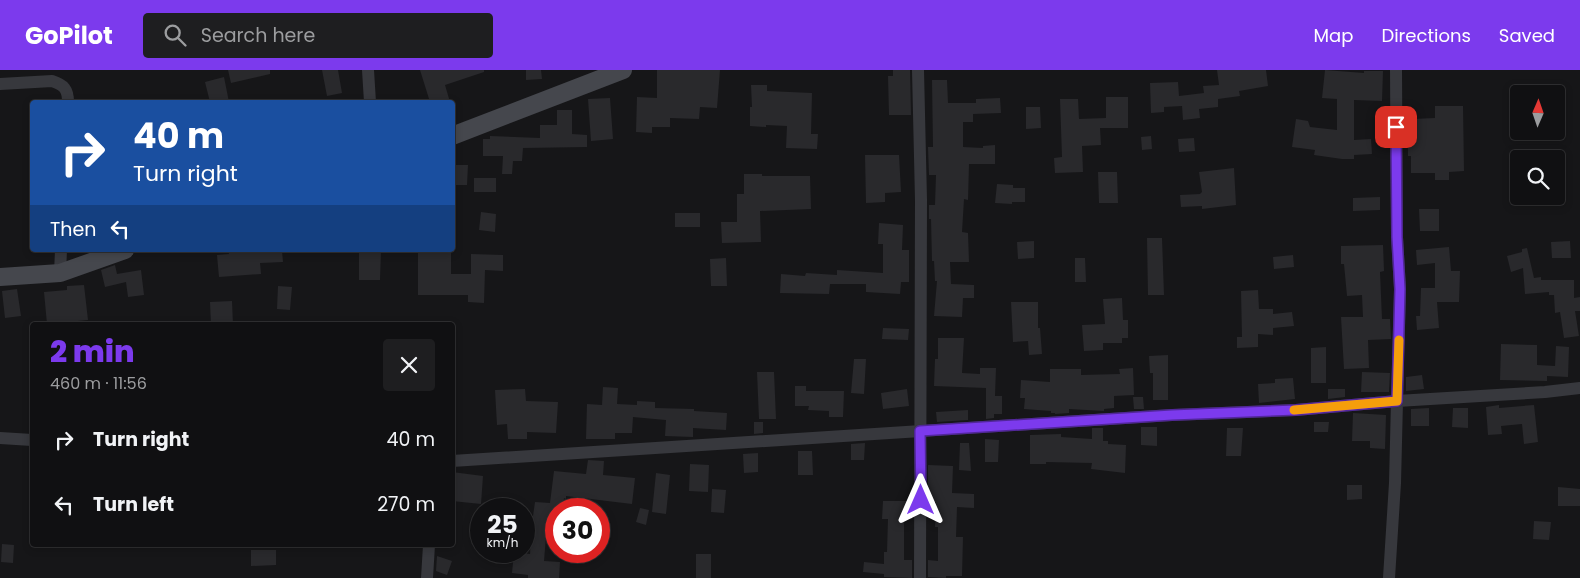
<!DOCTYPE html>
<meta charset="utf-8">
<style>
:root{--surface:#101012;--page:#1e1e20;--text:#f1f3f6;--muted:#9c9d9f;--line:#303032;--accent:#7c3aed}
body{margin:0;font-family:Poppins,sans-serif;background:var(--page);color:var(--text);height:100vh;display:flex;flex-direction:column;font-size:19px;white-space:nowrap}
*{box-sizing:border-box;margin:0}
p{font-size:16px;color:var(--muted)}
.icon{flex:none;width:28px;height:28px;fill:none;stroke:currentColor;stroke-width:2;stroke-linecap:round;stroke-linejoin:round}
.map{position:relative;flex:1;overflow:hidden}
.panel{position:absolute;left:30px;top:252px;width:425px;height:225px;display:flex;flex-direction:column;background:var(--surface);border-radius:5px;box-shadow:0 2px 8px #0003,0 0 0 1px var(--line)}
.panel>*{flex:none}
.top-card{position:absolute;left:30px;top:30px;width:425px;height:152px;border-radius:5px;box-shadow:0 2px 8px #0003,0 0 0 1px var(--line);background:#1a4fa0;color:#fff;overflow:hidden}
.needle{width:32px;rotate:2deg}
.fabs{position:absolute;left:1510px;top:15px;display:grid;gap:10px}
.fabs a{display:grid;place-items:center;width:55px;height:55px;border-radius:5px;background:var(--surface);box-shadow:0 2px 8px #0003,0 0 0 1px var(--line);font-size:25px}
.speed{position:absolute;left:470px;top:428px;display:flex;gap:10px;font-size:25px;font-weight:700;text-align:center}
.speed>*{display:grid;place-content:center;width:65px;height:65px;border-radius:50%;background:var(--surface);box-shadow:0 2px 8px #0003,0 0 0 1px var(--line);line-height:1}
.speed small{font-size:12px;font-weight:400}
.speed .limit{border:8px solid #d22;background:#fff;color:#111}
.pin{position:absolute;display:grid;place-items:center;width:42px;height:42px;color:#fff;margin:-21px;border-radius:10px;box-shadow:0 2px 8px #0006}
.me{position:absolute;width:55px;margin:-28px;rotate:0deg;stroke-linejoin:round;filter:drop-shadow(0 0 4px #0008)}
.turn{display:flex;align-items:center;gap:18px;height:105px;padding:0 20px;font-size:22px}
.turn .icon{width:65px;height:65px;stroke-width:2.5}
.turn b{display:block;font-size:35px;line-height:42px}
.then{display:flex;align-items:center;height:48px;padding:0 20px;background:#0003;gap:10px;font-size:19px}
.round{display:grid;place-items:center;flex:none;width:52px;height:52px;border-radius:5px;background:var(--page)}
.summary{display:flex;align-items:center;justify-content:space-between;height:85px;padding:0 20px}
h1{font-size:30px;font-weight:800;line-height:38px;color:var(--accent)}
ul{padding:0;list-style:none}
li{display:flex;align-items:center;gap:15px;height:65px;padding:0 20px}
li div{flex:1}
li b{display:block;font-size:19px}
li em{font-style:normal}
header{display:flex;align-items:center;gap:30px;box-sizing:border-box;height:70px;padding:0 25px;background:var(--accent);color:#fff}
header strong{font-size:24px}
nav{display:flex;gap:28px;margin-inline-start:auto;font-size:18px}
.search{width:350px;height:45px;background:var(--page);display:flex;align-items:center;gap:12px;box-sizing:border-box;padding:0 18px;border-radius:5px;color:var(--muted);font-size:19px}
.map>svg:first-child{display:block}
</style>
<header>
<strong>GoPilot</strong>
<div class="search"><svg class="icon" aria-label="search" viewBox="0 0 24 24"><circle cx="10" cy="10" r="6"/><path d="M15 15l6 6"/></svg>Search here</div>
<nav><a>Map</a><a>Directions</a><a>Saved</a></nav>
</header>
<div class="map">
<svg width="1580" height="508" viewBox="0 0 1580 508">
<rect width="100%" height="100%" fill="#161618"/>
<path fill="#29292c" d="M228 0H270V4L231 13Z
M322 0H338L342 23 327 26Z
M420 0H484V2L445 15 450 32H430Z
M526 0H541L542 9 526 10Z
M657 0H720L717 38 700 37 699 49 670 48V57H652V63L636 62 637 27 657 28Z
M893 0H910L911 45H889L888 6H893Z
M1217 0H1266L1268 16 1239 21 1240 26 1218 29V37L1199 39 1200 48 1183 50 1182 36 1164 37V42L1151 43 1150 13 1178 12 1179 26 1204 23 1203 16 1219 15Z
M1325 0 1364 3V1H1383L1382 31 1354 30V70L1371 69 1372 84 1354 85V89H1342L1314 85 1315 80 1292 77 1296 49 1308 51 1310 57 1337 60V29L1322 28Z
M224 7 229 32H210L205 12Z
M932 10H947L948 33H976V29L1000 28 1001 43 973 44V52H963V77L983 78V76L995 75V94H969L968 130 964 129 962 162 968 163 969 192H950L951 214 974 215V228H963L962 247 934 246 937 211H935L934 191H932L931 149H929V135H935L936 105H929L928 77H933Z
M751 15H767V21L812 23 811 64H818L817 79 786 78 787 56 766 55V57L750 56V37H752Z
M1106 27H1128V58H1100L1101 75 1082 76 1083 102 1055 103 1054 88 1062 87 1060 29H1078L1079 49 1106 48Z
M610 28 613 69 591 71 588 29Z
M1435 36H1463L1464 101 1449 102V110H1435V103H1411V86H1408V75H1414L1413 49 1435 48Z
M1026 37H1040L1041 58 1026 59Z
M557 40H572V64L587 65V77L523 78 522 91H513L512 104H502L503 86H483V69H490V66L540 68V55H557Z
M1151 66 1152 79 1142 80 1141 67Z
M1194 68 1195 81 1179 82 1178 69Z
M865 85H899L901 122 885 123V132L866 133Z
M452 95H468L467 115H452Z
M1234 98 1236 135 1202 139V136L1181 137 1180 125 1200 124 1202 122 1199 102Z
M1098 102H1117L1118 133H1099Z
M744 104H762V106H810L811 139 760 141 761 172 722 173 721 152H737V124H744Z
M474 108H496V122H474Z
M997 114 1013 115V118H1025V132H1012V134L995 133Z
M1380 127V140L1353 141V128Z
M1419 139H1439V161H1420Z
M481 142 496 144 495 162 479 160Z
M675 143H700V157H675Z
M879 153 903 155 902 180H909V212H901L900 224 866 222V214H830L829 224 780 223 781 204 805 206 806 203 837 205V200L883 203V174H878Z
M1147 168H1162L1164 225H1148Z
M1034 171V188L1018 189 1017 172Z
M1570 171 1571 188H1552L1551 172Z
M1383 175 1384 201 1380 202 1382 249H1390L1391 269 1368 270 1369 298 1344 299 1341 247H1363L1362 225 1347 226 1344 194H1341V176Z
M1449 177 1451 201H1460L1459 232H1437L1439 258 1417 260 1416 246H1420L1421 218H1435V193L1417 195 1416 180Z
M1527 178 1534 208 1541 207V210H1574V228L1580 227V241H1575L1579 266 1564 268 1560 242 1555 243 1554 225H1549V222L1525 224 1523 198 1511 202 1507 186 1522 182V179Z
M228 180H245V182L282 181 283 192 260 193 261 204 219 207 217 185 229 184Z
M359 180H381L380 210H359Z
M418 180H451V204H471V184L503 185V201L485 200 484 233 468 232V225H418Z
M1293 185 1294 197 1274 199 1273 187Z
M726 188 727 216H711L710 189Z
M1075 188H1085L1086 212H1075Z
M115 195 117 204 141 200 144 225 128 227 126 212 105 217 101 200Z
M84 215 88 250 47 254 44 222 67 220V216Z
M278 216 292 217 290 240 277 239Z
M17 219 21 246 5 248 2 221Z
M1258 220 1259 239H1273V244L1292 242 1294 256 1273 258V265L1258 264V277L1237 278V267H1242L1241 221Z
M1122 228 1123 250H1128V268H1122V273H1103V280L1084 281 1082 255 1105 254 1103 229Z
M232 231 233 255H211L210 232Z
M1011 232H1038V258H1040L1042 284 1029 285 1028 271 1013 272Z
M883 258 909 259 908 270 882 269Z
M938 268H964L962 303 980 304V298H996L995 326H1002V344H994V348L986 349V318L934 316 935 289H938Z
M1501 274 1537 275V295L1555 296 1556 276 1569 277 1568 307 1547 306V311L1500 310Z
M1326 277V313H1311V278Z
M1168 285V330H1153V303H1150L1149 286Z
M854 289H866L864 324 851 323Z
M1133 298 1134 325 1114 326V338L1104 339V341L1069 339V343L1055 344V343H1051V341L1024 339 1025 328H1020L1021 310 1050 312V299H1081V305L1120 304 1119 299Z
M757 302H774L776 349H759Z
M1362 302 1390 303 1389 322H1361Z
M1422 305 1424 319 1406 321V307Z
M1293 308 1295 329 1259 333 1258 314 1275 313V309Z
M795 316H806V321H844L843 347H829V341L808 340 809 336H795Z
M603 317 618 318 617 334 637 335V331L655 332V338L694 339V341L727 343 726 360 693 358V367L665 366 666 350 633 347 632 363H615V369H586L587 334 602 335Z
M525 319 526 331 558 332 556 363 527 362V369H508L507 354 497 355 495 320Z
M907 319 909 336 883 339 881 323Z
M1328 319H1345V327L1328 329Z
M1133 327H1143L1144 339H1134Z
M1499 335V338L1534 335 1538 372 1524 374 1522 354 1501 356 1502 364 1488 365 1486 337Z
M1429 338V356H1411V339Z
M1453 338H1468V358L1452 357Z
M968 340V350L937 352 936 342Z
M1353 343 1386 345 1385 379 1370 378V371H1352Z
M754 352H763V363L754 364Z
M1314 352H1329L1328 362H1314Z
M1141 357H1157V376L1141 375Z
M1092 358H1103V371H1108V374L1126 375 1125 403 1091 399 1092 393 1046 392V394H1030V365L1061 364V367L1092 369Z
M1227 358H1243L1241 386H1226Z
M985 369 999 370 998 392H985Z
M865 373 864 390H851V374Z
M960 373H969L971 401 959 400Z
M798 381H812L813 405H798Z
M758 383V402L744 403 743 384Z
M588 390 604 391 603 405 635 408 632 434 566 426V429L564 428 563 439H556V455L547 454 544 491 560 492 559 508H528V505L512 503 514 482 530 484 531 465 524 464V445L533 446 535 432 550 433 554 401 586 404Z
M690 394 709 395 708 422 689 421Z
M928 395 953 396 952 423 974 424V438L957 437 956 467H963L962 506H946V508L928 507V490L938 491V457H935L936 432H928Z
M452 402 483 406 481 434 452 431Z
M656 403 670 405 666 444 652 442Z
M1347 415H1362V429L1347 430Z
M1558 417 1580 419V436H1558Z
M712 419 726 420 724 443 711 442Z
M883 431H912V449H904V490H912V508L884 507V504L863 502 864 492 884 494V482H887L888 449H882Z
M640 438 649 440 646 455 636 452Z
M1534 451 1551 452 1549 470 1533 469Z
M2 474 14 475 13 493 1 492Z
M251 480H276V495L251 496Z
M696 484H711V508H696Z
M437 486 452 491 447 505 436 501Z"/>
<g fill="none" stroke-linecap="round" stroke-linejoin="round">
<path stroke="#37383d" stroke-width="12" d="M368 0 370 32
M918 0 921 130 920 508
M1396 0 1397 167 1400 219 1397 331 1545 322 1580 318
M0 14 52 11C64 15 68 19 68 32
M60 203 61 180
M0 368 32 370
M452 391 1172 345 1296 340 1397 331 1395 413 1389 508
M427 508 429 475"/>
<path stroke="#45474d" stroke-width="18" d="M452 66 623 0
M0 207 60 203 125 180"/>
</g>
<g fill="none" stroke-linecap="round" stroke-linejoin="round">
<g stroke="#51269a" stroke-width="12">
<path id="route" d="M921 430 920 361 1172 345 1296 340 1397 331 1400 219 1397 167 1396 57"/>
</g>
<use href="#route" stroke="#7c3aed" stroke-width="9"/>
<path stroke="#f59e0b" stroke-width="9" d="M1294 340 1397 331 1399 270"/>
</g>
</svg>
<div class="fabs">
<a><svg class="needle" viewBox="-14 -14 28 28"><path d="M0-13l5 13h-10z" fill="#e53935"/><path d="M0 13l5-13h-10z" fill="#9c9d9f"/></svg></a>
<a><svg class="icon" aria-label="search" viewBox="0 0 24 24"><circle cx="10" cy="10" r="6"/><path d="M15 15l6 6"/></svg></a>
</div>
<div class="speed"><div>25<small>km/h</small></div><div class="limit">30</div></div>
<div class="pin" style="left:1396px;top:57px;background:#d93025"><svg class="icon" aria-label="arrive" viewBox="0 0 24 24"><path d="M6 21V4h12l-3 4 3 4H6"/></svg></div>
<svg class="me" style="left:921px;top:430px" viewBox="-20 -20 40 40"><path d="M0-17L14 15 0 8-14 15z" fill="#7c3aed" stroke="#fff" stroke-width="4"/></svg>
<div class="top-card">
<div class="turn"><svg class="icon" aria-label="right" viewBox="0 0 24 24"><path d="M7 20v-9h11M14 6l5 5-5 5"/></svg><div><b>40 m</b>Turn right</div></div>
<div class="then">Then<svg class="icon" aria-label="left" viewBox="0 0 24 24"><path d="M17 20v-9H6M10 6l-5 5 5 5"/></svg></div>
</div>
<section class="panel">
<div class="summary"><div><h1>2 min</h1><p>460 m · 11:56</p></div><a class="round"><svg class="icon" aria-label="close" viewBox="0 0 24 24"><path d="M6 6l12 12M18 6L6 18"/></svg></a></div>
<ul>
<li><svg class="icon" aria-label="right" viewBox="0 0 24 24"><path d="M7 20v-9h11M14 6l5 5-5 5"/></svg><div><b>Turn right</b></div><em>40 m</em></li>
<li><svg class="icon" aria-label="left" viewBox="0 0 24 24"><path d="M17 20v-9H6M10 6l-5 5 5 5"/></svg><div><b>Turn left</b></div><em>270 m</em></li>
</ul>
</section>
</div>
